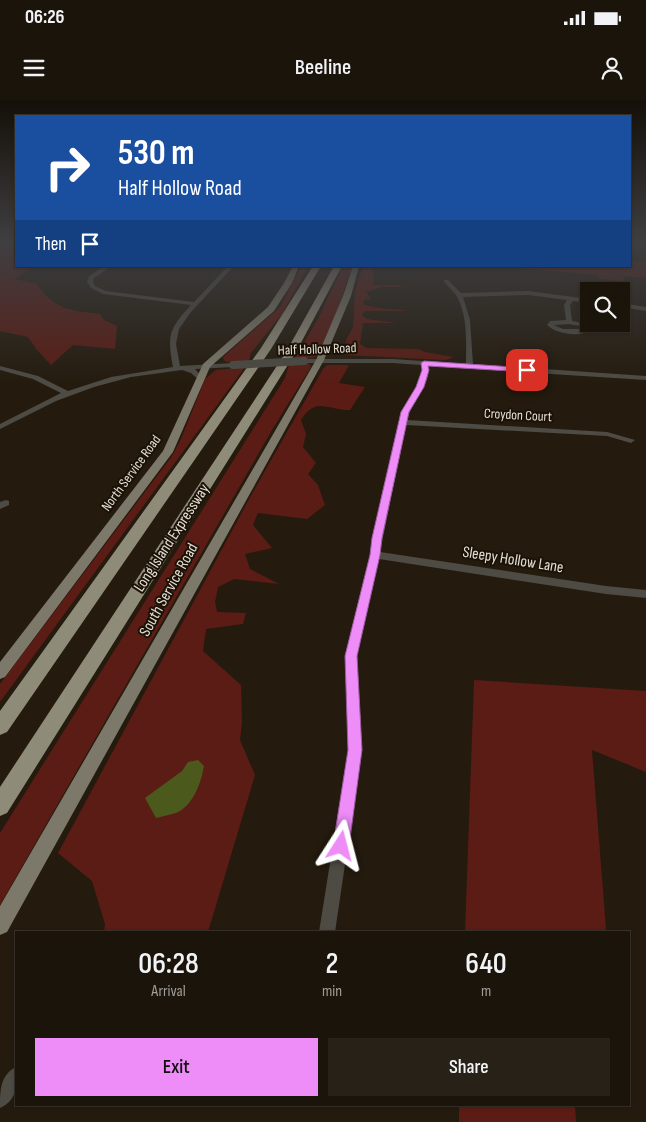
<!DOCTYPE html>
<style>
:root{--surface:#1b140a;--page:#282118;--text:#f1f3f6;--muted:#a09e9c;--line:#39332b;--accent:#ee8cf8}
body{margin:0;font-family:"Sofia Sans Condensed",sans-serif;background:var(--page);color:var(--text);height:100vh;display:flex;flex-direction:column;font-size:19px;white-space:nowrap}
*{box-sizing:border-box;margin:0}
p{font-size:16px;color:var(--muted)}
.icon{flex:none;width:28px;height:28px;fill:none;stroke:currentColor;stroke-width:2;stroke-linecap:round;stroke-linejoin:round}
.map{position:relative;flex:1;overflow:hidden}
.panel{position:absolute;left:15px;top:831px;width:615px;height:175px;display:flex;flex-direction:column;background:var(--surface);border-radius:0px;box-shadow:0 1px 4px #0004,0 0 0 1px var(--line)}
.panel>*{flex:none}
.guide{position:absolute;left:15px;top:15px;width:616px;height:152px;border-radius:0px;box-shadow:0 1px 4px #0004,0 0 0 1px var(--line);background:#1a4fa0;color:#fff;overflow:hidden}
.controls{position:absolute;left:580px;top:182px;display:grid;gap:10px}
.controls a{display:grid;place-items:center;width:50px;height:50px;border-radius:0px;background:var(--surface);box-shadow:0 1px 4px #0004,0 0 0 1px var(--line);font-size:25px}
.pin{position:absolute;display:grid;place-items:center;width:42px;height:42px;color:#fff;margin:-21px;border-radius:10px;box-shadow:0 2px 8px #0006}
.me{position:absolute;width:55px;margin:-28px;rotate:9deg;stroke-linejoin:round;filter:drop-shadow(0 0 4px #0008)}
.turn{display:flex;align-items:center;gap:18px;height:105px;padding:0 20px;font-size:22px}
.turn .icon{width:65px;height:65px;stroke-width:2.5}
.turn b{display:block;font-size:35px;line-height:42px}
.then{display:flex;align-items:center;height:48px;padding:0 20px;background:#0003;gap:10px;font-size:19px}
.eta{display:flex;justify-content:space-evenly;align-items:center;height:85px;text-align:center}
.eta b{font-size:30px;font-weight:600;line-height:35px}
.cta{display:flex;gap:10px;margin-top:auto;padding:10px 20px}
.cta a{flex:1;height:58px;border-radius:0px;background:var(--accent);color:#111;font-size:20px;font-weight:600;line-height:58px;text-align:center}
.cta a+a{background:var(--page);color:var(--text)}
.status{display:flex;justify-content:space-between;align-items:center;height:35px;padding:0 25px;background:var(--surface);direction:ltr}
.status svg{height:14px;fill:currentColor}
header{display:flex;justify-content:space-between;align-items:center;height:65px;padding:0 20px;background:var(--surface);font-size:22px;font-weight:600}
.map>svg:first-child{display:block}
</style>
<div class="status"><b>06:26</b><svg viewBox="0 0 49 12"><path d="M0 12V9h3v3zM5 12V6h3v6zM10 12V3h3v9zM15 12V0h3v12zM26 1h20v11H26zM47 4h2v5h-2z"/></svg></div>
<header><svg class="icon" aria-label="menu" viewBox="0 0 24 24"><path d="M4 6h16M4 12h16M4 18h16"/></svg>Beeline<svg class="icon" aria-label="person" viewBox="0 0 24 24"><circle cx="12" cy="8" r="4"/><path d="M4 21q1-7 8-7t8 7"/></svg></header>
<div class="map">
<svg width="646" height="1022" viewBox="0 0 646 1022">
<rect width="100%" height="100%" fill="#241b0e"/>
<path fill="#5a1c14" d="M16 141V166H34L14 179 37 184C55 211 71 210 100 214L104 220 117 226 115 249 73 245 51 265 37 250 28 237 0 231V146Z
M630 162H646V178L623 176 624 181 600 179 598 175 495 166H630Z
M302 166H308L282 214 251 253 249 261 226 262 224 260 223 257 280 207Z
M343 166H353L347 180 335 220 317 256 313 258 292 260 297 255 319 217Z
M365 166H374L372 169 374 176 373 185H400L402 187H382L366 192 371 199 364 200 363 204C377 210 393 208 407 211H365L362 215 367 219 397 223H363L360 244 367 248 418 249 425 252 454 257 446 260 345 255 346 240 353 227 355 192 359 177Z
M307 263 310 264 311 267 272 330 0 805V733L285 278 289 265Z
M327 265H349L339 283 365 287 350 310C326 310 316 296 301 320L306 334 303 347 316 363 308 374 318 385 325 405 307 419 258 413 253 425 272 448 245 454 250 469 279 484 234 479 218 487 215 502 217 512 246 513 243 524 206 529 203 551 241 585 242 622 240 640 255 675 208 832H104L105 824 92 781 58 753 254 390 323 269Z
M245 267 0 602V584L172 356 181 339 205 279 216 270Z
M474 580 646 591V672L592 650 606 829 601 832H465Z
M459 1005H575L576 1022H459Z"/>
<path fill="#4c591c" d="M198 660 204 666C201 683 193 706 176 713 170 715 163 716 156 718L145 698 182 671 188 662Z"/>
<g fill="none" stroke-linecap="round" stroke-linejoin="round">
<path fill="#4d4b44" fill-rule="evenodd" d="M636 141H646V144L637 142Z
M105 166H112L94 178 93 182 95 186 106 191 194 202 228 166H234L191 212 179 229 176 244 180 266 233 263 237 265 233 267 195 269 204 279 200 281 191 273 182 270 131 277 94 287 56 301 0 329V324L61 293 33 279 0 270V266L38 276 68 291 111 277 173 267C167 235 169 229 191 205L103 194 91 188 87 182 89 176Z
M444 180H448L461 193 528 191 589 199V203L573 201 570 205 572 221 589 224 593 230C581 237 557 235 547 225L550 221 566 220 564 205 567 200 528 195 463 197 470 220 473 264 646 276V280L428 266C433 281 411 304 407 320L607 332 635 340 631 343 607 336 406 325 380 452 606 486 646 490V498L606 494 379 459 357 556 362 650 335 832H319L348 650 345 556 370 455 372 438 401 312 416 287 422 270 421 265 393 263H304L300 261 304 259H393L466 264C466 243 468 216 457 197 454 191 448 187 444 182ZM569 224 585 227 586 229H563L554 225Z
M621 203 646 207V211L621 207Z
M6 400 9 401V405L0 409V402Z
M16 967C17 984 18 1000 0 1008 0 991 0 975 16 967Z"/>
<path fill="#7c796a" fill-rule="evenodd" d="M293 166H299L292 183 274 211 210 267 173 352 5 577 0 579V562L163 351 203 264 268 207 284 183Z
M353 166H359L351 196 324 260 7 832 0 835V806L316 260 343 196Z"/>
<path fill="#8f8b79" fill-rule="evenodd" d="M313 166H321L271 249 7 632 0 635V611L261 248Z
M334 166H342L296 252 7 713 0 716V687L286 252Z"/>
<path stroke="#4d4b44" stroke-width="8" d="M233 265 304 261"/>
</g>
<linearGradient id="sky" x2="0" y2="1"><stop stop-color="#140f08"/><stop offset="0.5" stop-color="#3f3f41"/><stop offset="1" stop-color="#3f3f41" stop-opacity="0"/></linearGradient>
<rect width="646" height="284" fill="url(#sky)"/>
<path fill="#ee8cf8" stroke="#9b5ba1" d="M424 261 527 268 530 270 527 272 428 266 429 270 424 287 409 312 382 438 380 455 357 556 362 650 349 746 347 751 341 753 336 751 333 746 348 650 345 556 370 455 372 438 401 312 416 287 422 270 421 263Z"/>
<g text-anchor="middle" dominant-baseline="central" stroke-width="4" stroke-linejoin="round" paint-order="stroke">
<g font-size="14" fill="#e4ded6" stroke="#1b1206">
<text transform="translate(317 249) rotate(-2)">Half Hollow Road</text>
<text transform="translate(518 315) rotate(3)">Croydon Court</text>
<text transform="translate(131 373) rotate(-54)">North Service Road</text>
</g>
<g font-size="16" fill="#e4ded6" stroke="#1b1206">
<text transform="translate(172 438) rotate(-57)">Long Island Expressway</text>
<text transform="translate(513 460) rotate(9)">Sleepy Hollow Lane</text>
<text transform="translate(169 490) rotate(-61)">South Service Road</text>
</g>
</g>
</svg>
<div class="controls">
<a><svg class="icon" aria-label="search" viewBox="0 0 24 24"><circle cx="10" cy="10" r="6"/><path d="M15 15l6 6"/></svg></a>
</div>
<div class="pin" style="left:527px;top:270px;background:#d93025"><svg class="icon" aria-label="arrive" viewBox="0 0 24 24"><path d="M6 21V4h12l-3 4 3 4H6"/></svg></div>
<svg class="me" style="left:341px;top:746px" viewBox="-20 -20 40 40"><path d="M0-17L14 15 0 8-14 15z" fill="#ee8cf8" stroke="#fff" stroke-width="4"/></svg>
<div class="guide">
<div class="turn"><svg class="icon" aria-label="right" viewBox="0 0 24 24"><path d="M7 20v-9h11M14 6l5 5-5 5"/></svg><div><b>530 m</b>Half Hollow Road</div></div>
<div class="then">Then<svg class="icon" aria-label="arrive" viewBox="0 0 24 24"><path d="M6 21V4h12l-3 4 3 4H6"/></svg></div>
</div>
<section class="panel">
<div class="eta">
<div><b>06:28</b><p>Arrival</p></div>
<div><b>2</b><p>min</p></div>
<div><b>640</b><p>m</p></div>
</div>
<div class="cta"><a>Exit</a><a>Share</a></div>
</section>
</div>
